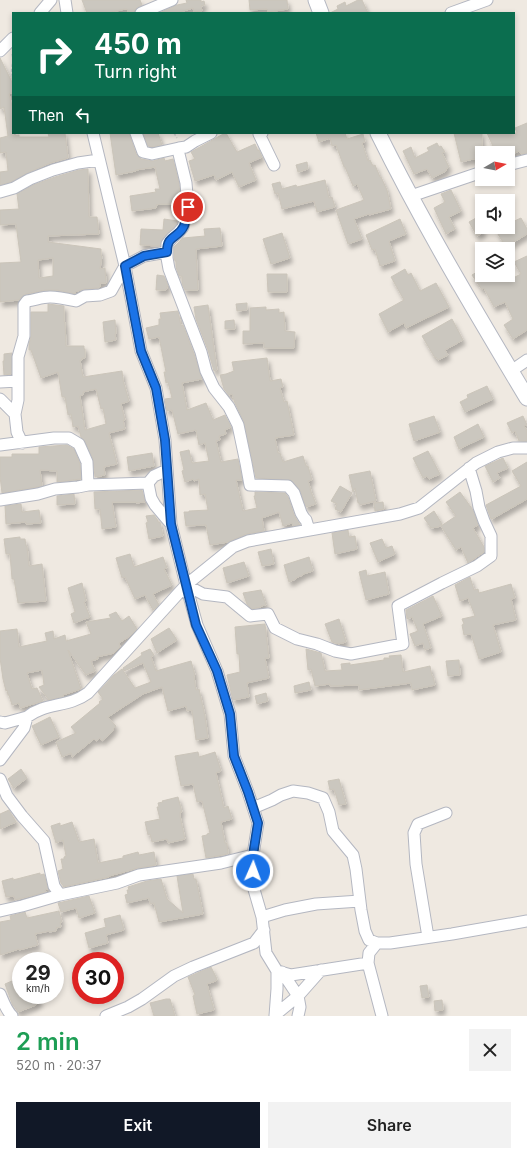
<!DOCTYPE html>
<meta charset="utf-8">
<style>
:root{--surface:#fff;--page:#f2f2f2;--text:#222;--muted:#767676;--accent:#111827}
body{margin:0;font-family:Inter,sans-serif;background:var(--page);color:var(--text);height:100vh;display:flex;flex-direction:column;font-size:15px;white-space:nowrap}
*{box-sizing:border-box;margin:0}
p{font-size:13px;color:var(--muted)}
.icon{flex:none;width:22px;height:22px;fill:none;stroke:currentColor;stroke-width:2;stroke-linecap:round;stroke-linejoin:round}
.map{position:relative;height:1016px;overflow:hidden}
.side{display:flex;flex-direction:column;background:var(--surface);flex:1}
.side>*{flex:none}
.banner{position:absolute;left:12px;top:12px;width:503px;height:122px;border-radius:0px;box-shadow:0 2px 6px #0003;background:#0b6e4f;color:#fff;overflow:hidden}
.needle{width:26px;rotate:80deg}
.buttons{position:absolute;left:475px;top:146px;display:grid;gap:8px}
.buttons a{display:grid;place-items:center;width:40px;height:40px;border-radius:0px;background:var(--surface);box-shadow:0 2px 6px #0003;font-size:20px}
.speed{position:absolute;left:12px;top:952px;display:flex;gap:8px;font-size:20px;font-weight:700;text-align:center}
.speed>*{display:grid;place-content:center;width:52px;height:52px;border-radius:50%;background:var(--surface);box-shadow:0 2px 6px #0003;line-height:1}
.speed small{font-size:10px;font-weight:400}
.speed .limit{border:6px solid #d22;background:#fff;color:#111}
.pin{position:absolute;display:grid;place-items:center;width:34px;height:34px;color:#fff;margin:-17px;border:2px solid #fff;border-radius:50%;box-shadow:0 1px 4px #0007}
.me{position:absolute;width:44px;margin:-22px;rotate:2deg;stroke-linejoin:round;filter:drop-shadow(0 0 3px #0008)}
.turn{display:flex;align-items:center;gap:14px;height:84px;padding:0 16px;font-size:18px}
.turn .icon{width:52px;height:52px;stroke-width:2.5}
.turn b{display:block;font-size:28px;line-height:34px}
.then{display:flex;align-items:center;height:38px;padding:0 16px;background:#0003;gap:8px;font-size:15px}
.round{display:grid;place-items:center;flex:none;width:42px;height:42px;border-radius:0px;background:var(--page)}
.overview{display:flex;align-items:center;justify-content:space-between;height:68px;padding:0 16px}
h1{font-size:24px;font-weight:600;line-height:30px;color:#1e9e55}
.primary-button{display:flex;gap:8px;margin-top:auto;padding:8px 16px}
.primary-button a{flex:1;height:46px;border-radius:0px;background:var(--accent);color:#fff;font-size:16px;font-weight:600;line-height:46px;text-align:center}
.primary-button a+a{background:var(--page);color:var(--text)}
.map>svg:first-child{display:block}
</style>
<div class="map">
<svg width="527" height="1016" viewBox="0 0 527 1016">
<defs>
<filter id="shadow"><feDropShadow dx="2.5" dy="4.5" stdDeviation="2" flood-color="#0004"/></filter>
</defs>
<rect width="100%" height="100%" fill="#efe9e1"/>
<path fill="#cbc7bf" stroke="#cbc5ba" fill-rule="evenodd" filter="url(#shadow)" d="M82 0H140L142 5 136 8 134 13H129L127 9H125L108 13H87Z
M186 0H201V2L204 1 205 5 201 6 202 11 194 12 193 8 177 13H159L177 5 187 3Z
M249 0H287L288 9 268 12 267 9 250 10Z
M358 0H362L368 13H330L338 9 337 6 345 2 346 6Z
M0 58 13 84V92L9 94 12 106H13V136L19 135V137H49L48 133H65L68 158 50 163 27 173 11 182 0 185V172L8 171 6 152 0 153V138L8 136 4 107 0 109Z
M527 123V153L521 154 519 151 508 156V153H496L487 133H517L515 128Z
M110 133H129L136 154 141 159 153 161 164 158 165 161 173 159 179 184 181 204H161L156 205V208L132 211 130 196 156 192 155 189H160L155 167 136 170V171L116 175Z
M143 133H158L162 145 152 147 148 146Z
M225 133H226L237 152 255 144 258 151 259 150 262 157 249 163 256 180 239 187 232 172 216 180 214 175 195 181 189 161 195 159 191 152Z
M316 133H345L347 139 363 134 365 142 362 143 368 161 370 160 373 166 375 165 380 177H381L387 190 391 209 369 215V214L354 219 362 239 348 244 336 210 364 200 357 184 353 186 345 167H344L336 145 332 146 330 138 319 142Z
M454 133H482V157L461 162Z
M437 143 439 147 441 146 445 152 442 153 449 167 446 169V171L432 178 427 169 414 174 403 151 411 147 415 158 429 151 427 148Z
M307 162 308 169 298 172 296 165Z
M88 169 89 217H97L99 234 48 236V242L101 249V256H102L100 269 105 268 106 283H100V287L99 288 84 289 75 292V294L57 290H46L26 294 22 296 19 300 0 302V263L21 262 16 224 0 225V210L19 209 17 194 33 185 55 177 79 170ZM53 258V276L39 278 38 260Z
M325 180 329 198 332 197 335 207 317 212 314 201 282 209 278 193 275 194 272 184 280 182 282 189 296 185 297 187Z
M451 190 461 211 449 217 455 229 446 234 434 208 445 202 441 194Z
M476 218 484 232 477 236 469 222Z
M521 218 527 229V234L506 247 496 231 503 227H508V224Z
M164 219 177 221V224L162 240 160 246 140 245 141 229 163 230Z
M400 219 406 234 389 241 395 261 380 266 375 249 372 250 366 235Z
M220 228 222 246 196 249 198 290H185L182 284V276H179L176 267V261H175L174 257V247L183 238 205 236 204 229Z
M282 233 290 258 271 264 263 239Z
M527 256V330L513 339 504 325 513 319 505 302 494 307 484 288 482 290 472 275 482 269V275H502L507 281 521 274 514 262Z
M405 269 408 275 411 273 420 291 436 283 449 307 406 328 404 323 388 332 379 314 404 300 391 277Z
M267 274H287V292H268Z
M157 275 164 276 168 285 166 290H156Z
M247 303V310L237 311 236 304Z
M48 304 64 306V322H65L66 346H84V349H85V358H82V360H80L83 377 122 371 123 380 129 401 121 404 125 420H123L125 429 109 433 117 464 104 467 105 475 95 477 93 459 85 441 81 437 78 426 73 427 71 414 68 415 65 397H62L58 372 41 378 31 350H29V344L31 336V312H48ZM96 389 101 409 103 408 106 424 85 430 80 396 83 395V392Z
M208 305 217 370 214 371 208 350 196 319 194 307Z
M266 307V310L279 309V313L284 312 285 331 295 332 294 348H264V343L243 344V331H250V308Z
M178 311 181 326 183 325 194 354 202 379 182 383 187 410 206 403 213 420 225 415 231 427 225 430 226 434 219 436 220 440 216 441 221 462 238 459 242 480H236L243 511 257 508 254 496H255V492L285 493 288 497 294 515 300 525 293 526 292 523 283 526 279 512 262 518 264 531 246 534 228 542 210 545 206 525 186 526 184 512H189V511L208 510 205 494 200 495 199 479 194 481 193 479 185 482 182 471 184 470 180 452 189 450 192 463 209 461 205 443 199 445 196 430 178 434 172 410 167 411 165 399 172 398 168 382 166 383 164 372H166L159 337 149 339 146 328 159 325V319H161L160 313Z
M452 319 463 340 445 350 448 355 438 360 436 357 435 358 422 336Z
M115 320 116 334H115L116 340 105 342 103 322Z
M234 320 235 329H225V321Z
M12 353 11 374 4 375 3 361H4V354Z
M267 358 270 381 281 379 283 387 280 388 284 402 287 401 294 435 275 438 278 453H280L283 462 303 456 306 466H308L312 480 308 481 311 490 310 489 316 504 306 507 300 490 291 480 256 478 244 422 235 403 232 394 229 395 224 389 220 375 226 374 234 371 232 362Z
M487 386 493 399 465 412 460 402 468 398 467 395Z
M434 416 440 432 414 441 409 424Z
M523 416 527 425 524 426 527 430V441H519L515 431 512 433 507 423Z
M478 424 484 437 459 449 454 437Z
M67 445 74 449 80 464 81 479 57 482V471L40 470 42 486 2 493 0 476V457H12V454H39V447Z
M428 451 440 474 429 479 427 476 423 478 413 458Z
M152 453 154 466 129 471 127 457Z
M503 458 508 468 497 473 500 478 493 482 485 466Z
M527 462V499L492 519V518L491 519 486 505 521 486 512 471Z
M370 471 376 501 360 505 359 503H358L355 488 353 492 349 475Z
M340 486 352 493 341 512 335 509 337 504 331 501Z
M142 490 145 502 136 503V502H112L116 527 102 529 100 509H95L94 492Z
M460 492 473 510 478 525 473 528 484 547V552L468 563 461 547 456 550 441 526 456 516 446 502Z
M74 494 75 504 57 505V496Z
M383 502 384 509 375 511 374 503Z
M21 504 22 512 39 510 41 523 26 524V522L6 524 5 506Z
M434 511 442 524 438 527 431 528 424 518Z
M154 515 157 519 158 522H160L163 536 149 539 146 523 148 522 146 516Z
M348 530 349 537 355 536 357 549 335 554 332 533Z
M20 537V539H25L26 546H27L29 566 42 564 46 601 18 603 14 579H12L10 554H6L4 539Z
M382 539 386 548 392 546 395 554 378 562 370 543Z
M271 549 274 564 262 566 258 552Z
M130 554 134 567 163 557 167 568 164 569 172 585 153 594 159 605 153 610 145 595 135 599 125 577 122 578 116 558Z
M309 557 313 571 303 574V575L296 578V579L289 582 284 565Z
M244 562 249 576 227 583 223 568Z
M366 570 367 576 385 572 389 594 366 600 359 572Z
M470 577 474 590 478 589 479 593 511 584 515 598 511 599 516 620 493 625 501 652 479 659 471 634 464 635 462 625 464 624 462 619 475 616 468 598 460 601 455 585Z
M82 583 86 601 84 602 90 617 74 623 71 614 75 612 68 588Z
M261 590 266 605 261 606V607L252 609 247 604 243 593Z
M433 596 442 616 423 624 431 648 425 650 423 643 415 646 410 634 418 631 412 617 407 619 406 610Z
M116 612 122 621 129 616 137 629 130 636 119 643 120 647 114 653 97 657 98 659 91 661 95 671 86 675 68 650 81 689 63 695V697L49 700 39 687 44 685 42 670 27 673 32 689 37 688 43 701 20 708 19 703 12 705 9 695H8L7 690 6 691 3 679 0 658V631L17 629 19 647 47 641 45 633 53 631 54 639 65 635 66 641 91 634 86 622 111 618 109 615Z
M339 619 346 642 338 644 337 643H335L332 642 325 624Z
M265 624 269 658H265L269 678 247 683 249 697 233 700 227 675 240 672 239 654H237L235 627Z
M169 628 177 640 157 653 151 639Z
M150 649 154 655 151 657 156 671 191 661 195 675 194 676 196 690 199 689 205 716 208 738 196 740 192 710 187 711 186 706 168 711 162 687 143 694 108 717 116 726 113 729 114 730 102 741 100 738 96 741 94 739 72 757 71 753 62 757 56 742 76 733 71 727 100 703 99 702 103 699 98 692 114 675 122 669 135 688 151 682 143 663 124 671 123 668 142 655 141 653Z
M306 649 321 653 325 671 342 670 341 664 350 663V665L384 660V658H390L389 656 401 655 403 672 430 666 432 676H433L435 685 412 690 411 683 359 690V685L330 686V684L315 686 311 669 308 670Z
M459 660 460 675 448 676 446 661Z
M309 682 311 690 295 693 294 686Z
M266 693 268 701 257 704 255 696Z
M50 717 59 737 41 745 32 726Z
M198 752 199 757 215 752 221 771 216 773 224 808 228 806 232 819 221 822 225 843H227L228 854 206 858 202 836 207 835V834L210 833 202 801 197 802 193 784 181 786 175 756Z
M21 769 27 778 14 788 8 779Z
M339 779 346 804 339 805 334 789 330 790 328 781Z
M178 797 182 812H180V816L185 839 168 843 167 839 152 842 150 834 148 835 145 822 160 819 157 807H159L158 803 163 802 162 801Z
M9 810 16 822 0 829V814Z
M72 822 79 842 94 839 98 863 123 858V856L138 852 139 855 154 852 156 865 138 868 109 876V877L63 887V885L61 883 58 871 63 869 61 859H64V857L66 856 63 840 56 843 51 826 60 823V826Z
M40 873V875L44 874 48 889 45 890 46 892 15 900 14 896 6 897 2 881 13 878V880Z
M193 874 194 879H196L203 914 159 922 154 903 150 904 149 898 127 903 125 895 128 894 127 890H129L128 887 147 881 161 879 167 899 183 913 177 876Z
M89 896 95 913 79 918 76 908 61 912 58 903Z
M59 911 62 922H60L61 927 56 928V931L49 932V931L35 934 38 945 19 950V949L0 955V922L11 920 10 916 25 912 27 918Z
M120 915 124 930 106 935 108 943 89 948 85 933 106 927 104 919Z
M211 967 217 979 216 981 207 984 214 1010 197 1014 193 996 195 995 188 977Z
M12 981 13 982 16 981 19 988 21 987V995H38L40 1002 36 1004V1005L18 1012 14 1006H13L5 984Z
M427 985 429 997 422 998 420 986Z
M166 999H170L175 1016H154L150 1003Z
M442 1000 443 1010 435 1011 434 1001Z"/>
<g fill="none" stroke-linecap="round" stroke-linejoin="round">
<g stroke="#b4b7c1" stroke-width="13">
<path id="minor" d="M65 0 67 13
M40 13 51 0
M141 13 172 0
M451 13 487 0
M0 51 13 38
M93 133 125 266 141 351 156 388 165 440 171 524 186 585 197 625 217 671 230 714 234 756 248 792 258 823 253 855V886L262 917 266 953 277 971V989L275 1016
M136 133 143 152 152 154 179 148V154L186 183 188 207 183 227 178 233 172 238 167 244V258L169 269 201 352 206 371 214 388 229 407 238 425 246 463 250 485 288 486 294 493 301 513 304 518 306 520 309 530
M262 133 259 134 274 165
M179 148 186 147 195 141 211 133
M508 165 527 160
M0 192 14 188 30 179 53 170 78 163 99 160
M411 196 482 172
M511 371 527 360
M0 382 18 381
M0 399 15 414 17 432 22 443
M15 414 18 400V357L24 336V305L27 301C35 300 42 297 50 297 58 297 67 299 76 301L85 296 100 295 111 291 125 266 144 256 167 252
M0 445 54 438H69L79 444 87 462 88 485 148 483 151 498 155 505 171 524
M148 483 154 476 167 470
M0 500 38 494 55 489 78 487 88 485
M186 585 203 594 227 597 250 616 268 614 275 628 297 639 317 644 335 651 351 654 403 644 398 606 442 583 477 566 491 556V536L484 521 479 507 476 491 469 468
M0 722 5 723 27 717
M0 760 24 728 27 717C46 702 68 708 88 693L186 585 233 547 248 541 400 514 419 508 476 463 498 452 513 448H527
M0 779 7 796 22 816 44 841 54 886 60 895
M253 808 272 800 281 795 293 791 308 793 323 798 329 812 333 831 353 855 356 869 361 910 365 931 369 940 377 943H390L452 934 527 921
M0 911 22 906 60 895 117 883 139 875 221 863 253 855
M262 917 285 910 316 904 360 901
M428 937 416 864 414 833 418 824 446 813
M377 943 369 953 368 963 382 1016
M277 971 291 975 368 963
M282 972 298 996 300 1007 298 1016
M0 994C3 1001 6 1010 12 1016
M275 1015 298 996 321 970
M106 1016 128 1007 142 999 174 976 193 967 254 943 264 930"/>
</g>
<g stroke="#b4b7c1" stroke-width="17">
<path id="secondary" d="M316 0 321 13
M378 133C423 224 475 311 527 398"/>
</g>
<path stroke="#c9c9c9" stroke-width="1.5" stroke-dasharray="3 2" stroke-linecap="butt" d="M12 54C15 63 9 69 13 78
M174 133 177 138"/>
<use href="#minor" stroke="#fff" stroke-width="11"/>
<use href="#secondary" stroke="#fff" stroke-width="15"/>
</g>
<g fill="none" stroke-linecap="round" stroke-linejoin="round">
<g stroke="#114b97" stroke-width="10">
<path id="route" d="M188 207C187 213 186 220 184 226 178 239 167 234 167 252L144 256 125 266 141 351 156 388 165 440 171 524 196 625 217 671 230 714 234 756 248 792 258 823 253 855V871"/>
</g>
<use href="#route" stroke="#1a73e8" stroke-width="7"/>
</g>
</svg>
<div class="buttons">
<a><svg class="needle" viewBox="-14 -14 28 28"><path d="M0-13l5 13h-10z" fill="#e53935"/><path d="M0 13l5-13h-10z" fill="#767676"/></svg></a>
<a><svg class="icon" aria-label="sound" viewBox="0 0 24 24"><path d="M4 9h4l5-4v14l-5-4H4zM17 9q2 3 0 6"/></svg></a>
<a><svg class="icon" aria-label="layers" viewBox="0 0 24 24"><path d="M12 4l9 5-9 5-9-5zM3 14l9 5 9-5"/></svg></a>
</div>
<div class="speed"><div>29<small>km/h</small></div><div class="limit">30</div></div>
<div class="pin" style="left:188px;top:207px;background:#d93025"><svg class="icon" aria-label="arrive" viewBox="0 0 24 24"><path d="M6 21V4h12l-3 4 3 4H6"/></svg></div>
<svg class="me" style="left:253px;top:871px" viewBox="-20 -20 40 40"><circle r="17" fill="#1a73e8" stroke="#fff" stroke-width="3"/><path d="M0-11L8 9 0 5-8 9z" fill="#fff"/></svg>
<div class="banner">
<div class="turn"><svg class="icon" aria-label="right" viewBox="0 0 24 24"><path d="M7 20v-9h11M14 6l5 5-5 5"/></svg><div><b>450 m</b>Turn right</div></div>
<div class="then">Then<svg class="icon" aria-label="left" viewBox="0 0 24 24"><path d="M17 20v-9H6M10 6l-5 5 5 5"/></svg></div>
</div>
</div>
<section class="side">
<div class="overview"><div><h1>2 min</h1><p>520 m · 20:37</p></div><a class="round"><svg class="icon" aria-label="close" viewBox="0 0 24 24"><path d="M6 6l12 12M18 6L6 18"/></svg></a></div>
<div class="primary-button"><a>Exit</a><a>Share</a></div>
</section>
